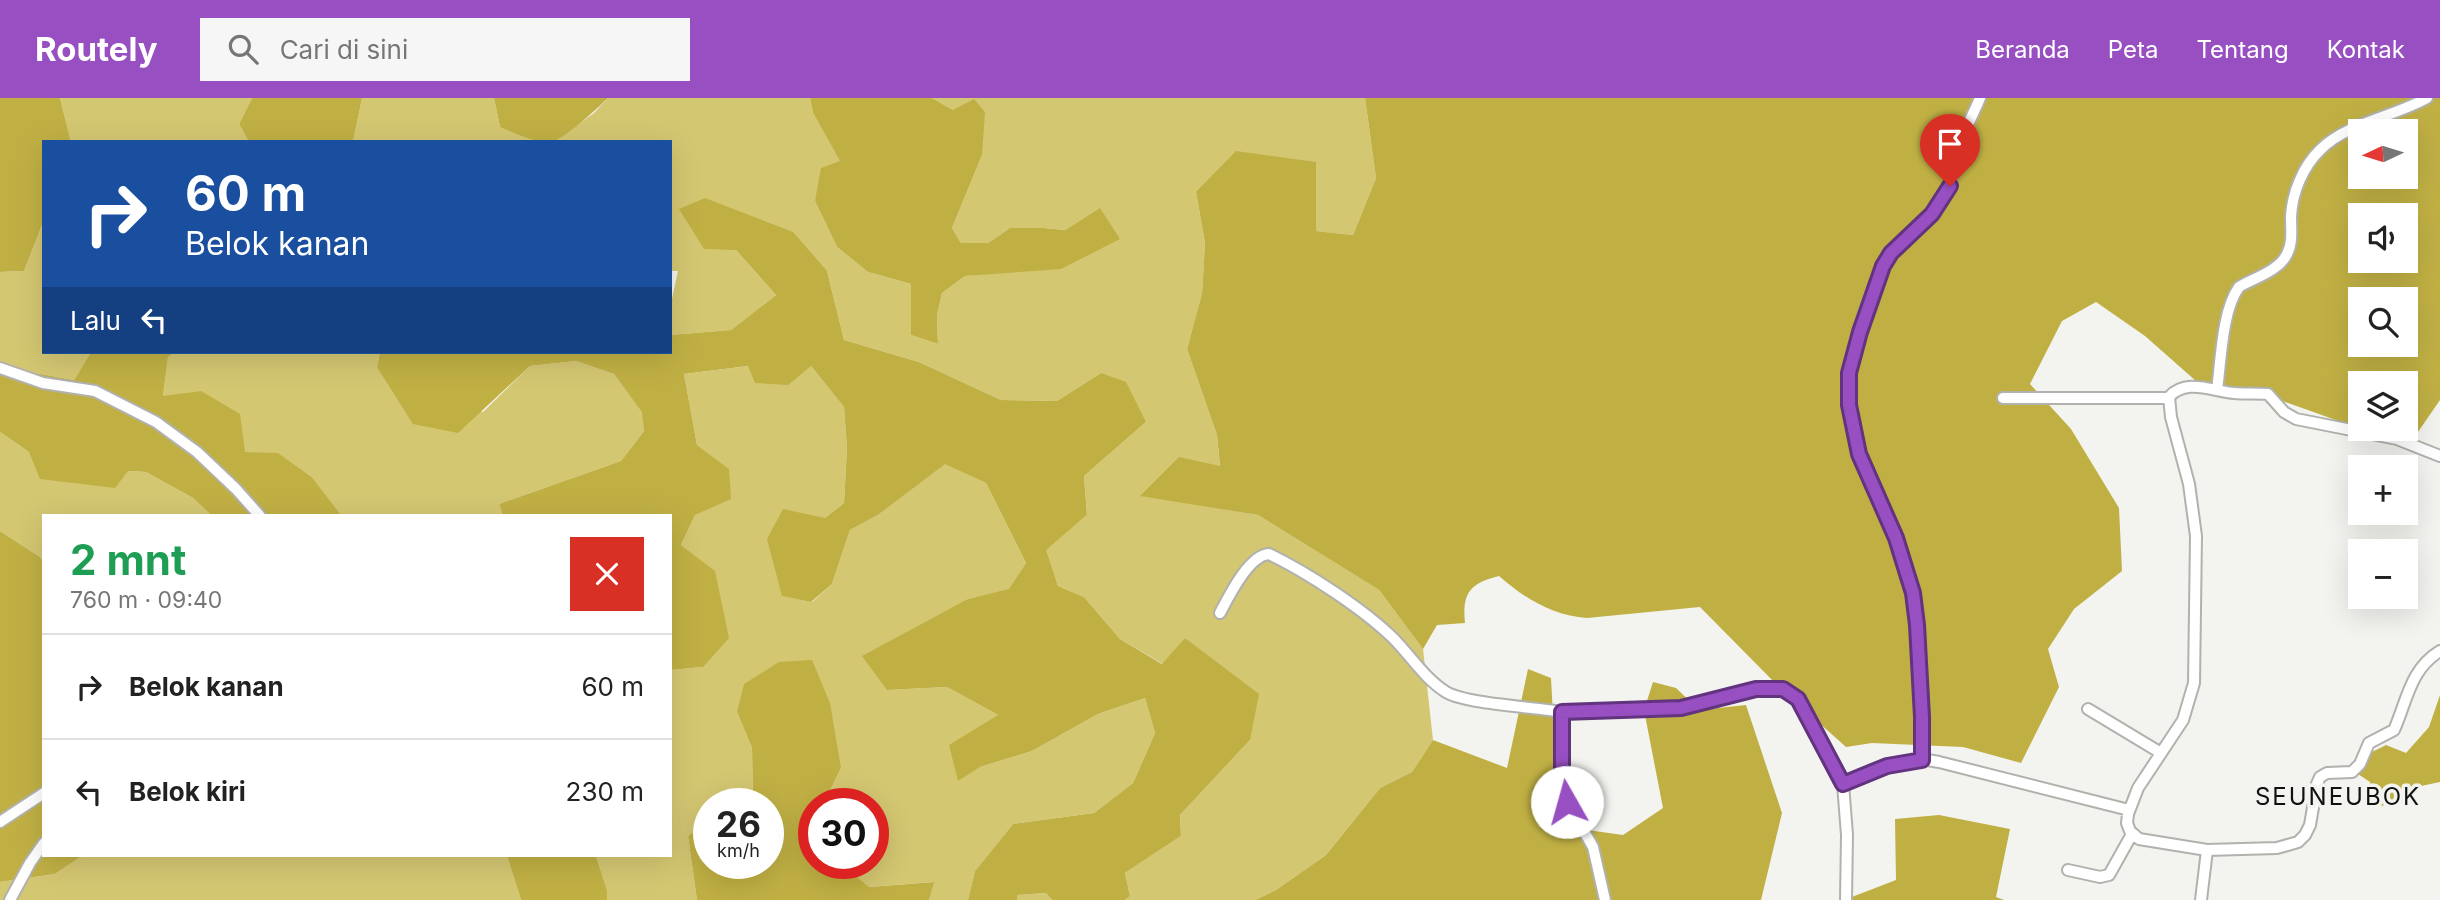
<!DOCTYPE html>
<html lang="id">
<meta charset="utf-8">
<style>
:root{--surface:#fff;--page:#f6f6f6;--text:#222;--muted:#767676;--line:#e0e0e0;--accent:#974fc2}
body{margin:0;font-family:Inter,sans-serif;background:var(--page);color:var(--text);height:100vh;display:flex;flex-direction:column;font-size:26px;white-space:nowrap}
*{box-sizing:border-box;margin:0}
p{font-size:23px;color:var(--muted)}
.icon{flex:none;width:38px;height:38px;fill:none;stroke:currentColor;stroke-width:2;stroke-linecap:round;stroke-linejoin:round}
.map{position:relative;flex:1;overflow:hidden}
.drawer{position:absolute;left:42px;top:416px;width:630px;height:343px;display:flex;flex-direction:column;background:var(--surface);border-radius:0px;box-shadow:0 7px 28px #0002}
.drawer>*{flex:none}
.top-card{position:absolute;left:42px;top:42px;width:630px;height:214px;border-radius:0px;box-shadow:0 7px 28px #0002;background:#1a4fa0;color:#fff;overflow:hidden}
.needle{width:46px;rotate:266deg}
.fabs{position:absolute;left:2348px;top:21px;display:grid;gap:14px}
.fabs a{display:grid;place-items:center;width:70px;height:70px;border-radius:0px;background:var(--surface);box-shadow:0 7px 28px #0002;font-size:35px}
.speed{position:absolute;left:693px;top:690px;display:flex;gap:14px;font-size:35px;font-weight:700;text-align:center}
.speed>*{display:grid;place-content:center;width:91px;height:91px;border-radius:50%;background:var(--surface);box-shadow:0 7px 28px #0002;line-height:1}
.speed small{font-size:18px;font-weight:400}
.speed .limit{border:10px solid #d22;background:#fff;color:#111}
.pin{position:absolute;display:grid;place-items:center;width:60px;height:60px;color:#fff;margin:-72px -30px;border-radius:50% 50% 50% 0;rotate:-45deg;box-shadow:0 0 7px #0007}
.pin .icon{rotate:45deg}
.me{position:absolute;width:77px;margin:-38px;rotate:353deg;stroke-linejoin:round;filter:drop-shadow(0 0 5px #0008)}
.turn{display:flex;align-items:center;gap:24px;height:147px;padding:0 28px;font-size:32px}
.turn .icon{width:91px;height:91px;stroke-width:2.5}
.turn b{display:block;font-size:49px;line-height:60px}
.then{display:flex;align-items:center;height:66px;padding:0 28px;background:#0003;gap:14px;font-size:26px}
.round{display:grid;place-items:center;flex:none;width:74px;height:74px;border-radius:0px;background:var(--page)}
.overview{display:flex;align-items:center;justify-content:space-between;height:119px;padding:0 28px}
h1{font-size:42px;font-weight:700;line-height:52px;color:#1e9e55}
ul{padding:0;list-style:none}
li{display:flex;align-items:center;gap:21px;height:105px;padding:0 28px;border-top:2px solid var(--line)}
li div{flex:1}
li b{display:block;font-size:26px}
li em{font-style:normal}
header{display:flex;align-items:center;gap:42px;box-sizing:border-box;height:98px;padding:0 35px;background:var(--accent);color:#fff}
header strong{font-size:33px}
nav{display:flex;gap:38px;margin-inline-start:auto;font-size:24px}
.search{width:490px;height:63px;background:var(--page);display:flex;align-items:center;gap:18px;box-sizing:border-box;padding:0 24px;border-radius:0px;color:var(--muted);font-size:26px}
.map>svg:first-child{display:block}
</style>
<header>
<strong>Routely</strong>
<div class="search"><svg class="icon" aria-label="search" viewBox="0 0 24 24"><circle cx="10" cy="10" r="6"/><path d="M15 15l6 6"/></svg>Cari di sini</div>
<nav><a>Beranda</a><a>Peta</a><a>Tentang</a><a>Kontak</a></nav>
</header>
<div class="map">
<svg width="2440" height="802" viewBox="0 0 2440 802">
<rect width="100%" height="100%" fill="#f3f3ef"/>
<path fill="#d4c772" d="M60 0H252L239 26 249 44H71Z
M362 0H494L500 29 541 44H353Z
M608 0H810L813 15 841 64 815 103 837 149 868 174 911 186V237L938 246 937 217 942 195 965 178 1003 174 1100 110 1065 132 1044 130H1010L988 145H961L952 130 982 57 953 12 932 0H1365L1376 80 1353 137 1315 133 1316 64 1196 94 1205 145 1202 197 1187 251 1217 337 1220 369 1141 397 1258 417 1379 492 1423 551 1433 642 1412 674 1380 690 1326 757 1276 792 1255 802H1125L1130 798 1125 775 1181 738 1180 717 1250 642 1186 540 1163 566 1120 541 1084 499 1058 488 1045 452 1087 417 1084 378 1146 324 1101 275 1057 303 1001 302 919 264 844 242 827 173 736 152 776 197 731 232 670 237V210L678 173H670V44H553L594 15Z
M44 122V254H91L74 282 35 275 0 264V174L24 173Z
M174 254H380L377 269 483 314 530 268 576 263 614 276 643 314 644 333 621 363 499 406 503 418H338L339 416 312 379 279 356 245 354 163 298 168 258Z
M749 268H811L844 309 847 350 844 405 825 420 783 498 812 504 832 486 850 432 878 417 945 365 986 385 1026 465 1009 492 968 501 887 592 947 589 998 617 980 669 1032 653 1098 616 1145 600 1155 635 1133 685 1094 715 1013 726 975 773 968 802H929L933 784 868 789 840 765H873V705H824L841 670 737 614 752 650 753 705H709V721L688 738 697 802H607V792L596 758H670V572L703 569 715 474 681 447 695 417 728 371 697 347 684 276Z
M0 334 29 354 128 373 146 374 193 400 212 418H44V464L40 459 0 433Z
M82 758H507L521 802H0V784L55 776Z
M1046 795 1052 802H1017L1016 797Z"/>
<path fill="#c0b044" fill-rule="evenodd" d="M0 0H60L71 44H44V122L24 173 0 174Z
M252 0H362L353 44H249L239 26Z
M494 0H608C598 10 565 40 552 44 540 47 512 34 500 29Z
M810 0H932L953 12 974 1 985 14 982 57 952 130 961 145H988L1010 130H1044L1065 132 1100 110 1120 141 1061 171 965 178 942 195 937 217 938 246 911 237V186L868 174 837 149 815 103 821 70 840 63 813 15Z
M1365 0H2440V302L2409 347 2361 331H2406V285H2361V331L2271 299 2196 283 2145 238 2096 204 2062 223 2030 286 2071 331 2119 410 2122 473 2074 511 2048 551 2059 589 2021 665 1963 649 1872 645 1846 649 1778 588 1700 509 1587 520C1553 518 1524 500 1499 478 1470 485 1462 495 1465 525L1437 527 1423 551 1379 492 1258 417 1140 398 1179 359 1220 368 1217 337 1187 251 1202 196 1205 145 1196 94 1236 53 1316 64V133L1353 137 1376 80ZM2361 33H2406V79H2361ZM2361 117H2406V163H2361ZM2361 201H2406V247H2361Z
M705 100 793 134 827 173 844 242 919 264 1001 302 1057 303 1101 275 1126 284 1146 324 1084 378 1087 417 1046 452 1058 488 1084 499 1120 541 1162 566 1185 540 1259 596 1250 642 1180 717 1181 738 1125 775 1130 798 1125 802H1052L1046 795 1017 797V802H968L975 773 1013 726 1094 715 1133 685 1155 635 1145 600 1098 616 1032 653 980 669 958 683 949 647 998 617 947 589 887 592 862 558 968 501 1009 491 1026 465 986 385 945 366 878 417 850 432 832 486 811 504 782 498 767 441 783 411 825 420 844 405 847 350 844 309 811 268 788 287 755 285 748 268 684 276 697 347 729 371 731 401 695 417 681 447 715 473 729 540 703 569 670 572V418H503L499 406 621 363 644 333 642 314 614 276 576 263 530 268 458 335 413 326 377 269 380 254H670V237L731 232 776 197 736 152 704 151 679 111Z
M91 254H174L168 259 163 298 201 293 240 316 245 354 278 355 312 379 340 416 338 418H212L193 400 146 374 128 373 115 390 40 381 29 354 0 334V264L35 275 74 282Z
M0 433 40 459 44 464V758H82L55 776 0 784Z
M812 562 830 605 841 670 824 705H814V765H840L869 789 934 784 929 802H697L688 738 709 721V765H768V705H753L752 650 737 614 744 586 779 564Z
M1528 571 1551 580 1559 728 1623 737 1663 710 1644 612 1653 584 1676 590 1699 612 1746 607 1782 715 1761 802H1255L1276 792 1326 757 1380 690 1412 674 1433 642 1507 670Z
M2440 597V684L2402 692 2388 707 2367 709 2370 684 2358 676 2372 654 2386 647 2406 655 2429 629Z
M1939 717 2010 731 1996 799 2004 802H1844L1896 782 1895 721Z
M507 758H596L607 792V802H521Z"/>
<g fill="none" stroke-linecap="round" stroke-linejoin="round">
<g stroke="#b1b1ad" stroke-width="14">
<path id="minor" d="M0 270 43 285 95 293 156 324 197 354 236 391 260 418
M2217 292C2221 263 2222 212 2239 189 2254 180 2279 173 2287 156 2293 145 2291 131 2291 119 2292 95 2303 68 2321 51 2349 24 2394 19 2427 0
M2003 300H2168
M1220 515C1229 498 1249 457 1269 456 1308 475 1362 510 1393 540 1410 557 1425 581 1446 594 1466 606 1534 609 1562 614
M2088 611 2161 655
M1922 661 1939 664 2129 712
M0 724 44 695
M2207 752 2139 741 2130 733 2127 725 2128 716 2138 690 2183 622 2194 585 2196 438 2189 386 2171 319 2169 299C2186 280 2212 293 2234 295 2245 296 2256 295 2268 296L2284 314 2296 321 2397 341 2440 358
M2068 772 2100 779 2109 777 2132 736
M10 802 30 765 44 745
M1605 802 1593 749 1567 704 1562 669V614L1681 610 1756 591H1782L1798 601 1843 686
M1846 802 1847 737 1843 686 1872 673 1922 661 1923 645C1921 587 1922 527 1906 471 1888 405 1839 345 1849 273 1853 247 1875 173 1893 154 1908 137 1929 124 1941 104 1953 84 1956 61 1963 39 1967 26 1975 13 1980 0
M2201 802 2207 752 2277 750 2298 744 2305 737 2310 727 2317 686 2320 679 2327 675 2352 674 2360 666 2369 645 2394 632C2407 603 2410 571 2440 553"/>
</g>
<use href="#minor" stroke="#fff" stroke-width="10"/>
</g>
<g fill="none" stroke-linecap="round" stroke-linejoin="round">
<g stroke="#62337e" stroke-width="18">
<path id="route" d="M1567 704 1562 669V614L1681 610 1756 591H1783L1798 601 1843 686 1887 668 1922 662V619L1917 527 1913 495 1896 440 1859 356 1849 307V275L1860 234 1883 168 1891 155 1932 116 1950 88"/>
</g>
<use href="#route" stroke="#974fc2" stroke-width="12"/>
</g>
<g text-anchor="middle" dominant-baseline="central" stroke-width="7" stroke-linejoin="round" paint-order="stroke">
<g font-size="24" letter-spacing="2" fill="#111110" stroke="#f3f3ef">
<text x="2338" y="698">SEUNEUBOK</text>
</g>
</g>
</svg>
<div class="fabs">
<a><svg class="needle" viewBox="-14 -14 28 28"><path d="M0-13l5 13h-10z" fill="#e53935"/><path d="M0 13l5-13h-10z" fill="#767676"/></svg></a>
<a><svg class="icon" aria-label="sound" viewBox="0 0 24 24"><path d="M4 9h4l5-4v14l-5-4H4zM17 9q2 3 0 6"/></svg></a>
<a><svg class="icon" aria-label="search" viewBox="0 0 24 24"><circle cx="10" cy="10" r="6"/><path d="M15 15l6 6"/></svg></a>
<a><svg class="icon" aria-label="layers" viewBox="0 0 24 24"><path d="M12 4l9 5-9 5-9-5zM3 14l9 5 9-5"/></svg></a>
<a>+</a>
<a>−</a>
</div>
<div class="speed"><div>26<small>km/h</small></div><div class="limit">30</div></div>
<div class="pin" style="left:1950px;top:88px;background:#d93025"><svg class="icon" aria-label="arrive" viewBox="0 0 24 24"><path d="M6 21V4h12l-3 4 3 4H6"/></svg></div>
<svg class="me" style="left:1567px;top:704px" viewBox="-20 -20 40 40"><circle r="19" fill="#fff"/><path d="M0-13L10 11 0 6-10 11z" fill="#974fc2"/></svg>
<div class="top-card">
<div class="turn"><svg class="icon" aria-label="right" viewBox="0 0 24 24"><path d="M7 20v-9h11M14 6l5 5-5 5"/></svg><div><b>60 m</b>Belok kanan</div></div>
<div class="then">Lalu<svg class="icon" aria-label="left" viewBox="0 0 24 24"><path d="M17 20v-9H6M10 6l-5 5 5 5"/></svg></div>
</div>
<section class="drawer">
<div class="overview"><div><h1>2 mnt</h1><p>760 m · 09:40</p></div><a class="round" style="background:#d93025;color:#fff"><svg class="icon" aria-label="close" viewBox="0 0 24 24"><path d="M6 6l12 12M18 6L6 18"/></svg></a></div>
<ul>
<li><svg class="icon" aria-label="right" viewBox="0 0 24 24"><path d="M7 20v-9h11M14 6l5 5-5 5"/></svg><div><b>Belok kanan</b></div><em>60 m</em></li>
<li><svg class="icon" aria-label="left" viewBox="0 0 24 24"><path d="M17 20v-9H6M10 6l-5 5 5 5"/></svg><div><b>Belok kiri</b></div><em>230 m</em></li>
</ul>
</section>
</div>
